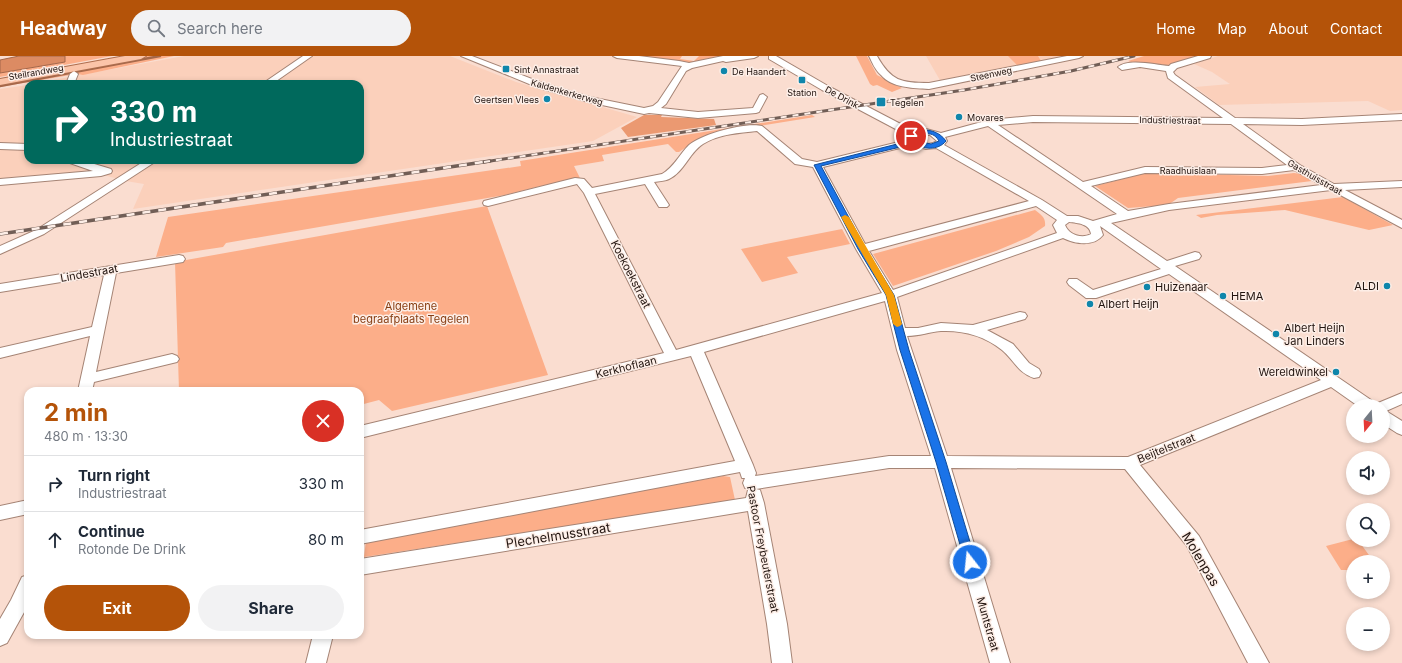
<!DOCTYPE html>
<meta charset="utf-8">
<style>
:root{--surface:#fff;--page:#f2f2f3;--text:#1f2937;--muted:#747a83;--line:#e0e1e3;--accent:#b45309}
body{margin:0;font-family:Inter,sans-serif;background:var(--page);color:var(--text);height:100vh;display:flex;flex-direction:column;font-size:15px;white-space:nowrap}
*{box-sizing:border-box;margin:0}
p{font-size:13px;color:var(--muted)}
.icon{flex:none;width:22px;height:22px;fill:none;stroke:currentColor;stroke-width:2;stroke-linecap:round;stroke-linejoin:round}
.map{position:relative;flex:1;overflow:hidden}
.drawer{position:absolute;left:24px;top:331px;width:340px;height:252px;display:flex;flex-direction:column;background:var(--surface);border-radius:12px;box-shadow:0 2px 6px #0003}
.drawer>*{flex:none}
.banner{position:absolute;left:24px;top:24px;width:340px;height:84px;border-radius:12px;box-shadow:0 2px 6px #0003;background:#00695c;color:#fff;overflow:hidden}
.needle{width:26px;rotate:198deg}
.fabs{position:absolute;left:1346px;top:343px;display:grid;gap:8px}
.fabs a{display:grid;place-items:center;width:44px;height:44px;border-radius:50%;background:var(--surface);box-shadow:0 2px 6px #0003;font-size:20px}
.pin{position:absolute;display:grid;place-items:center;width:34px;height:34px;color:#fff;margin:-17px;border:2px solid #fff;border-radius:50%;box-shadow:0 1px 4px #0007}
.me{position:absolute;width:44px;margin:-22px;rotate:344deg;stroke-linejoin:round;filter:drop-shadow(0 0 3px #0008)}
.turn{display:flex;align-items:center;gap:14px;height:84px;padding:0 20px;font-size:18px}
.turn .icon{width:52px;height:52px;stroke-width:2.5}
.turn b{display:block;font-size:28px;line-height:34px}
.round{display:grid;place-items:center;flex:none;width:42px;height:42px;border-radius:21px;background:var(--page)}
.headline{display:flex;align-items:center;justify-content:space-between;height:68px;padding:0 20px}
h1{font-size:24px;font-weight:700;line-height:30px;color:var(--accent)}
.action{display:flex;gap:8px;margin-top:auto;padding:8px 20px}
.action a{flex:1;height:46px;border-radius:24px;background:var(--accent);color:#fff;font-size:16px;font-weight:700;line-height:46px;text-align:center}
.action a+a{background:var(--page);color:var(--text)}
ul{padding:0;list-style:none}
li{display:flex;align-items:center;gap:12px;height:56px;padding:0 20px;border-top:1px solid var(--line)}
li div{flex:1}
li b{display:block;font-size:15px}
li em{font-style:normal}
header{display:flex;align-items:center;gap:24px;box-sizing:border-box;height:56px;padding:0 20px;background:var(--accent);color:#fff}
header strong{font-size:19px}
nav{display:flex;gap:22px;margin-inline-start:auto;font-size:14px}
.search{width:280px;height:36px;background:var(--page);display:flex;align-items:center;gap:10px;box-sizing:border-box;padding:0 14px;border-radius:22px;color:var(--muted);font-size:15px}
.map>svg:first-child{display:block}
</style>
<header>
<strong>Headway</strong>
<div class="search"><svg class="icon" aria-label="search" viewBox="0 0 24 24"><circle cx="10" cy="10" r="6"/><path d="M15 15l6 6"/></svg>Search here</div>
<nav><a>Home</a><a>Map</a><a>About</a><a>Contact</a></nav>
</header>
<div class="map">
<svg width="1402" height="607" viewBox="0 0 1402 607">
<rect width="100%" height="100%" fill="#faddd0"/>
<path fill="#fbd0bb" d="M184 0H450L516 26 637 61 593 85 133 153 144 128 126 125 92 116 0 124V33L28 29V104H360V28H31Z
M926 0H1069L941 26Z
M1218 0H1402V54L1390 55 1368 45 1219 49 1195 31 1230 28 1212 16 1194 8Z"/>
<path fill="#fcae89" d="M65 0H112L0 21V17L65 6Z
M145 0H174L83 19 76 18 0 31V27Z
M635 0H682L680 3 694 5 699 0H720L688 7Z
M856 0H867L877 19 902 32 892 36 877 29 873 30 870 28Z
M1008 0H1038L1041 5 1019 11Z
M1144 0H1197L1165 10 1161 8 1134 7 1128 5Z
M812 59 815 61 721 76 703 80 679 96H676L668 88 602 99 604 105 574 110 580 122 537 131 505 139 226 187 223 191 156 201 168 161 521 110 520 105Z
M1152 117 1268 120 1294 117 1301 118 1312 125 1178 142 1168 149 1128 152 1095 130 1142 118Z
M1343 141 1393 169 1369 174 1285 154 1217 159 1201 162 1196 159Z
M487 150 548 319 392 355 379 344 360 349V335H179L175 206Z
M1035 154C1041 159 1046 161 1045 170L1029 181 996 195 893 230 873 198Z
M842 173 850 188 787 201 798 217 762 226 741 193Z
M723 420 730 421 735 444 730 446 364 501 366 485Z
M1353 483 1358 484 1374 506H1353V514H1341L1326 490Z"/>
<path fill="#eb9971" d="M644 59H662L661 61 714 63 716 69 628 81 621 72Z"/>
<path fill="#dc8b63" stroke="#a4674a" d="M19 0H65V6L0 17V4Z"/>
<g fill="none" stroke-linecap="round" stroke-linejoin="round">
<path stroke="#a4674a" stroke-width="2.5" d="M0 30 160 0"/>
<g stroke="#a58475" stroke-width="2">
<path id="minor" d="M303 0H312L272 28H262Z
M461 0H472L545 28 590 41 644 52 653 50 658 46 682 10 617 2 613 0H639L679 5 689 7 723 0H758L754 2 726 6 723 5 692 12 686 15 666 48 661 52 698 56 753 52 760 39 763 38 767 41 759 56 756 57 698 62 649 57 644 58 588 46 539 32Z
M769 0H776L828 30 914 75 926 73 941 77 989 64 1033 60 1223 62 1168 22 1166 15 1140 11 1122 14 1118 11C1128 2 1157 9 1169 10L1171 8 1198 0H1211L1210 2 1177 12 1173 16 1175 19 1235 62 1302 63 1402 58V64L1302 69 1243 68 1300 109 1334 128 1402 125V131L1345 134 1402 164V172L1331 134 1169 154 1111 167 1167 205 1195 196 1199 197 1201 200 1199 203 1175 210 1374 346 1376 350 1378 347 1402 337V348L1386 355 1402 365V379L1397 377 1383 368V350H1358L1331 331 1140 409 1199 480 1269 607H1248L1187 490 1125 413 951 412 1010 607H990L935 412H889L756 433 760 434 764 447 787 568 792 607H772L767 568 748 455 360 519V503L746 442 748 434 751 433 745 432 743 427 745 422H742L740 416 360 488V474L735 405 691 300 360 382V370L664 297 584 137 577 128 488 150 484 149 483 147 484 145 575 122 584 123 592 132 662 118C674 111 679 99 689 89 702 78 745 66 762 70L802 103 817 106 907 84 905 81 907 79 822 34 769 3ZM1033 66 1231 68 1287 109 1262 112 1145 111 1083 126 998 69ZM988 70 1117 158 1093 165 1078 160H1067L1042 144 944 89 947 85 945 81ZM757 75 795 108 813 111 856 193 882 237 676 294 595 138 645 128 659 151H667L669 149 654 126C659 125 665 125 669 123 684 116 689 97 703 88 719 78 739 77 757 75ZM920 79H930L937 85C929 90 921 88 915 81ZM912 89 926 93 936 92 1029 145 865 188 823 111ZM1294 114 1321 129 1169 148 1128 155 1091 130 1145 117 1262 118ZM1036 150 1057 164 1053 169 1057 177 893 234 869 195ZM1069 166C1078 167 1090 168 1091 178 1082 183 1069 179 1065 169ZM1100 170 1161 213 1093 234 1077 223H1069L1067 226 1069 229 1086 242H1096L1169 218 1321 324 1128 401 947 400 907 280C919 280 929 276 941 275 963 274 985 280 1002 294 1014 304 1018 317 1034 322L1039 321 1041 317 1039 313 1029 307 1013 288 987 274 1025 263 1027 260 1025 257 1020 256 973 269 941 267 918 272H905L897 241 1063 182C1075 188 1094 191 1103 179ZM885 245 897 294 931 400H889L755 420 756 417 753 409 704 296Z
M869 0H877C891 25 901 27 929 27L1067 0H1083L1079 2 929 33C913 32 892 32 881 19 875 14 872 6 869 0Z
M74 15 78 18 74 28H66L70 18Z
M0 87 28 88V94L0 93Z
M66 104H81L111 113 112 115 111 117 101 120 0 129V123L93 115 67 106Z
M146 104H158L44 178 0 198V190L36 174Z
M179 199 183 200 185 203 183 206 116 217 96 316 172 298 177 300 179 303 177 306 94 326 92 335H78L90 280 0 302V292L92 271 104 219 0 236V228Z
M28 444V458L0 464V450Z
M28 519V549L7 587 0 590V563L11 544 22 521Z
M313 579H333L326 607H306Z"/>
</g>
<g stroke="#ad6d4e" stroke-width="2">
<path id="major" d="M125 0H146L141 3 0 29V23Z"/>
</g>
<use href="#minor" fill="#fff" fill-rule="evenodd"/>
<use href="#major" fill="#fbc4a9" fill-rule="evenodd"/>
<g stroke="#715e56" stroke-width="3">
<path id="rail-far1" d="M484 106 964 34 1071 15 1134 0"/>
</g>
<g stroke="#715e56" stroke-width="3.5">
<path id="rail" d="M0 178 490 105"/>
</g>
<use href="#rail-far1" stroke="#fdeee7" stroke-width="2" stroke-dasharray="6" stroke-linecap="butt"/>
<use href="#rail" stroke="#fdeee7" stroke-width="2.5" stroke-dasharray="8" stroke-linecap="butt"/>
</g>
<path fill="#1a73e8" stroke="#114b97" d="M917 74C928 73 939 75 946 85 938 95 923 93 913 88L821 110 866 193 894 239 909 294 946 406 976 506 975 510 970 511 966 510 965 506 936 406 900 294 886 239 858 193 814 109 913 84 931 88 939 85C931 71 919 82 909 81V79Z"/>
<path fill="#f59e0b" d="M845 159 849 161 894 239 902 268 900 270 897 271 893 268 886 239 841 161Z"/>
<g fill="#0f86ab" stroke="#fdeee7" stroke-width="1.5">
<rect x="502" y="9" width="8" height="8" rx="2"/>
<circle cx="724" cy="15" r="4"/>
<rect x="798" y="20" width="8" height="8" rx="2"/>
<circle cx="547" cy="43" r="4"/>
<rect x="876" y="41" width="10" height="10" rx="2"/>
<circle cx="959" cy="61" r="4"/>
<circle cx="1387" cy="230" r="4"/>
<circle cx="1147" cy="231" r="4"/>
<circle cx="1223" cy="240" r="4"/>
<circle cx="1090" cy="248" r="4"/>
<circle cx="1276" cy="278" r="4"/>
<circle cx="1336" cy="316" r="4"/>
</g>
<g text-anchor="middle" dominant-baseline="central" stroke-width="3" stroke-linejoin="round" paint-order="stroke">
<g font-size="9" fill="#21140f" stroke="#fdeee7" text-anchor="start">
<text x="514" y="13">Sint Annastraat</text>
<text x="732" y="15">De Haandert</text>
<text x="802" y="36" text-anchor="middle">Station</text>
<text x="539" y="43" text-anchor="end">Geertsen Vlees</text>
<text x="890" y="46">Tegelen</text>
<text x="967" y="61">Movares</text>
</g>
<g font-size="9" fill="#21140f" stroke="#fdeee7">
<text transform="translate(36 16) rotate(-10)">Steilrandweg</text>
<text transform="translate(991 18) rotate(-12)">Steenweg</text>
<text transform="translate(567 36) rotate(16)">Kaldenkerkerweg</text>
<text transform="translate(842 41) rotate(28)">De Drink</text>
<text transform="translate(1170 64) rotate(1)">Industriestraat</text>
<text x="1188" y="114">Raadhuislaan</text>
<text transform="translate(1315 121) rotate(30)">Gasthuisstraat</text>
</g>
<g font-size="11" fill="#21140f" stroke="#fdeee7">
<text transform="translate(89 217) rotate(-10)">Lindestraat</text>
<text transform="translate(631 218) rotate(63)">Koekoekstraat</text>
<text transform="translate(626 311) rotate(-14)">Kerkhoflaan</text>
<text transform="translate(1166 392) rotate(-22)">Beijtelstraat</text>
<text transform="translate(763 493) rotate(79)">Pastoor Freybeuterstraat</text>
<text transform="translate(988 568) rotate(74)">Muntstraat</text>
</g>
<g font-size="11" fill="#21140f" stroke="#fdeee7" text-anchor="start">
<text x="1379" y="230" text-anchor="end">ALDI</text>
<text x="1155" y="231">Huizenaar</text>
<text x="1231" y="240">HEMA</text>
<text x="1098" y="248">Albert Heijn</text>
<text x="1284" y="272">Albert Heijn<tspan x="1284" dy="13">Jan Linders</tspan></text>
<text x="1328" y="316" text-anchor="end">Wereldwinkel</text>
</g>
<g font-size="11" fill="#883e13" stroke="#fdeee7">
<text x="411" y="250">Algemene<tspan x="411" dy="13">begraafplaats Tegelen</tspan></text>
</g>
<g font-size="13" fill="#21140f" stroke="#fdeee7">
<text transform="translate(558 479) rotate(-9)">Plechelmusstraat</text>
<text transform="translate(1201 503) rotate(59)">Molenpas</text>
</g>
</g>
</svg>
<div class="fabs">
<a><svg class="needle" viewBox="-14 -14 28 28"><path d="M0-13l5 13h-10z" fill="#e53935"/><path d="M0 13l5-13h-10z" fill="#747a83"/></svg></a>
<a><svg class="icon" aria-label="sound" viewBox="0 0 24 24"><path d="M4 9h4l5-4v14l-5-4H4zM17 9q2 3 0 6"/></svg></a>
<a><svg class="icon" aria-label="search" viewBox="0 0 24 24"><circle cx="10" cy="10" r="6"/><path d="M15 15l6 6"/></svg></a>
<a>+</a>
<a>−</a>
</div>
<div class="pin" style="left:911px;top:80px;background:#d93025"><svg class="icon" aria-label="arrive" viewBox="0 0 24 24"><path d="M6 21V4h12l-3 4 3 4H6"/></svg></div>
<svg class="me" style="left:970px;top:506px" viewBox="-20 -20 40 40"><circle r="17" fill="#1a73e8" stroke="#fff" stroke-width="3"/><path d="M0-11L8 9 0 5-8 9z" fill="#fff"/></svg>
<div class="banner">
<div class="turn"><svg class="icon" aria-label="right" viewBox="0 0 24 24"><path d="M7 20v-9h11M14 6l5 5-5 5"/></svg><div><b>330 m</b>Industriestraat</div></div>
</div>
<section class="drawer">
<div class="headline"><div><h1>2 min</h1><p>480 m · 13:30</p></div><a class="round" style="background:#d93025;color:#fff"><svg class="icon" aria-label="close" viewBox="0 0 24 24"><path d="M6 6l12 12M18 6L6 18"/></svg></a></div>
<ul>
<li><svg class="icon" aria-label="right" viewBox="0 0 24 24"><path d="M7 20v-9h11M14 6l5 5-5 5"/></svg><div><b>Turn right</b><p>Industriestraat</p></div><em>330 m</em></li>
<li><svg class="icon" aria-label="ahead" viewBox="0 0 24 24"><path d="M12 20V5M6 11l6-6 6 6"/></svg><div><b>Continue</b><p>Rotonde De Drink</p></div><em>80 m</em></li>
</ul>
<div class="action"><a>Exit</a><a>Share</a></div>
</section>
</div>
